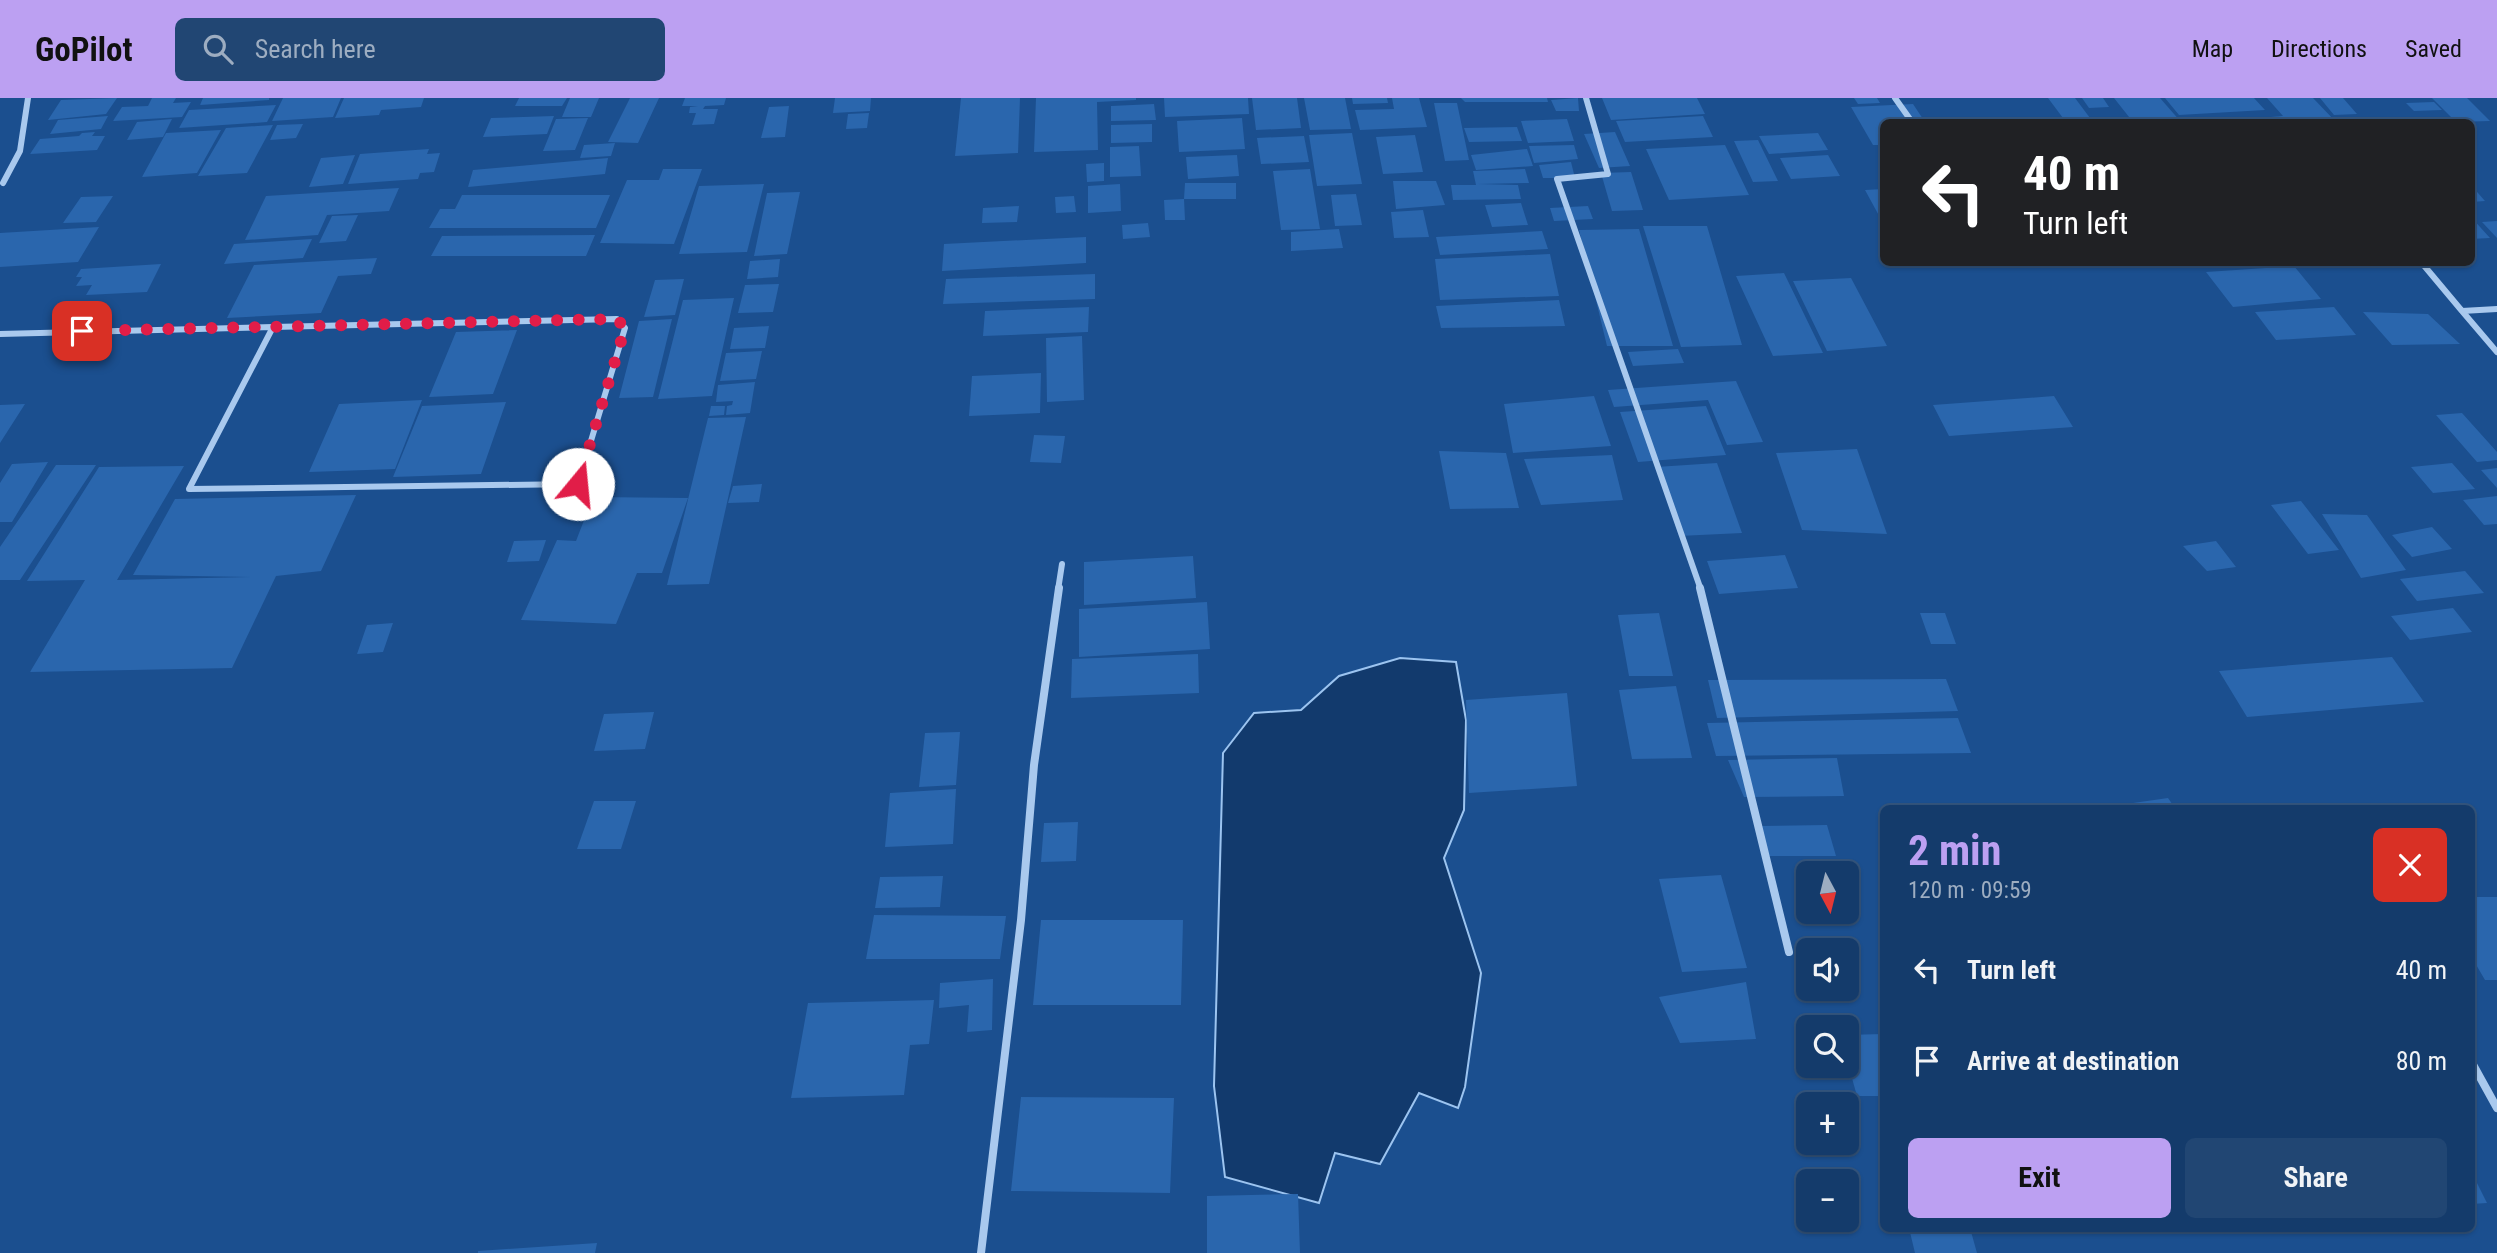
<!DOCTYPE html>
<meta charset="utf-8">
<style>
:root{--surface:#143b6b;--page:#214673;--text:#f1f3f6;--muted:#9dadc1;--line:#33557e;--accent:#bca0f2}
body{margin:0;font-family:"Roboto Condensed",sans-serif;background:var(--page);color:var(--text);height:100vh;display:flex;flex-direction:column;font-size:26px;white-space:nowrap}
*{box-sizing:border-box;margin:0}
p{font-size:23px;color:var(--muted)}
.icon{flex:none;width:38px;height:38px;fill:none;stroke:currentColor;stroke-width:2;stroke-linecap:round;stroke-linejoin:round}
.map{position:relative;flex:1;overflow:hidden}
.side{position:absolute;left:1880px;top:707px;width:595px;height:427px;display:flex;flex-direction:column;background:var(--surface);border-radius:10px;box-shadow:0 2px 5px #0004,0 0 0 2px var(--line)}
.side>*{flex:none}
.guide{position:absolute;left:1880px;top:21px;width:595px;height:147px;border-radius:10px;box-shadow:0 2px 5px #0004,0 0 0 2px var(--line);background:#202124;color:#fff;overflow:hidden}
.needle{width:46px;rotate:173deg}
.tools{position:absolute;left:1796px;top:763px;display:grid;gap:14px}
.tools a{display:grid;place-items:center;width:63px;height:63px;border-radius:10px;background:var(--surface);box-shadow:0 2px 5px #0004,0 0 0 2px var(--line);font-size:35px}
.pin{position:absolute;display:grid;place-items:center;width:60px;height:60px;color:#fff;margin:-30px;border-radius:14px;box-shadow:0 4px 10px #0006}
.me{position:absolute;width:77px;margin:-38px;rotate:17deg;stroke-linejoin:round;filter:drop-shadow(0 0 5px #0008)}
.turn{display:flex;align-items:center;gap:24px;height:147px;padding:0 28px;font-size:32px}
.turn .icon{width:91px;height:91px;stroke-width:2.5}
.turn b{display:block;font-size:49px;line-height:60px}
.round{display:grid;place-items:center;flex:none;width:74px;height:74px;border-radius:10px;background:var(--page)}
.summary{display:flex;align-items:center;justify-content:space-between;height:119px;padding:0 28px}
h1{font-size:42px;font-weight:700;line-height:52px;color:var(--accent)}
.cta{display:flex;gap:14px;margin-top:auto;padding:14px 28px}
.cta a{flex:1;height:80px;border-radius:10px;background:var(--accent);color:#111;font-size:28px;font-weight:700;line-height:80px;text-align:center}
.cta a+a{background:var(--page);color:var(--text)}
ul{padding:0;list-style:none}
li{display:flex;align-items:center;gap:21px;height:91px;padding:0 28px}
li div{flex:1}
li b{display:block;font-size:26px}
li em{font-style:normal}
header{display:flex;align-items:center;gap:42px;box-sizing:border-box;height:98px;padding:0 35px;background:var(--accent);color:#111}
header strong{font-size:33px}
nav{display:flex;gap:38px;margin-inline-start:auto;font-size:24px}
.search{width:490px;height:63px;background:var(--page);display:flex;align-items:center;gap:18px;box-sizing:border-box;padding:0 24px;border-radius:10px;color:var(--muted);font-size:26px}
.map>svg:first-child{display:block}
</style>
<header>
<strong>GoPilot</strong>
<div class="search"><svg class="icon" aria-label="search" viewBox="0 0 24 24"><circle cx="10" cy="10" r="6"/><path d="M15 15l6 6"/></svg>Search here</div>
<nav><a>Map</a><a>Directions</a><a>Saved</a></nav>
</header>
<div class="map">
<svg width="2497" height="1155" viewBox="0 0 2497 1155">
<rect width="100%" height="100%" fill="#1b4f8f"/>
<path fill="#123a6d" stroke="#9cc4f0" stroke-width="2" d="M1400 560 1456 564 1466 622 1464 712 1444 760 1481 875 1465 989 1458 1010 1419 995 1380 1066 1335 1055 1319 1105 1225 1079 1214 988 1223 655 1254 615 1301 612 1339 578Z"/>
<path fill="#2a66ad" d="M117 0 106 16 48 22 61 2Z
M152 0H176L173 5 191 4 182 19 113 23 122 9 148 8Z
M203 0H269V2L200 7Z
M283 0H341L333 19 272 23Z
M344 0H424L421 9 381 12 379 17 335 20Z
M519 0H567L562 8H515Z
M570 0H599L591 19H562Z
M630 0H659L638 45 608 44Z
M685 0H726L724 7 705 8 703 11H718L714 26 692 27 696 15H689L690 9 698 8H682Z
M835 0H871L870 13 833 15Z
M961 0H1020L1018 55 955 58Z
M1036 0H1136V2L1097 4 1098 52 1034 54Z
M1164 0H1248L1249 16 1165 19Z
M1252 0H1297L1301 30 1256 32Z
M1304 0H1345L1351 31 1310 32Z
M1352 0H1387L1388 5 1353 6Z
M1392 0H1419L1427 29 1360 32 1355 12 1394 11Z
M1461 0H1547L1548 4H1465Z
M1578 0 1579 13H1556L1551 2Z
M1602 0H1697L1705 16 1611 22Z
M1854 0H1877L1880 5 1858 6Z
M2048 0H2075L2093 24H2066Z
M2082 0H2103L2109 9 2089 10Z
M2114 0H2160L2181 24H2133Z
M2165 0H2254L2265 12 2179 17Z
M2267 0H2313L2336 24H2208L2283 18Z
M2320 0H2343L2357 16 2334 17Z
M2432 0H2467L2490 23 2456 24Z
M2434 4 2442 12 2414 13 2406 5Z
M1434 5H1457L1469 62 1445 63Z
M1154 6 1156 22 1111 23V8Z
M1913 6 1925 24H1883V47H1873L1851 9Z
M276 7 267 24 179 30 189 12Z
M789 8 785 39 761 40 769 9Z
M869 15 867 30 846 31 848 16Z
M108 18 101 31 50 36 58 22Z
M554 18 547 36 483 39 491 20Z
M1703 18 1713 39 1625 44 1616 23Z
M588 20 575 52 543 53 556 21Z
M1242 20 1245 51 1179 54 1177 23Z
M172 21 163 39 127 42 137 24Z
M1567 21 1574 43 1528 45 1521 23Z
M303 26 296 40 270 42 277 27Z
M1152 26V44L1111 45V27Z
M273 27 247 75 198 78 226 30Z
M1517 29 1522 43 1469 44 1464 30Z
M221 32 197 75 142 79 166 35Z
M95 34 92 38H105L97 52 30 56 40 41 79 38 82 35Z
M1615 34 1630 68 1599 70 1584 36Z
M1352 35 1362 86 1317 88 1309 37Z
M1818 35 1828 52 1769 56 1759 38Z
M1415 37 1423 74 1383 76 1376 39Z
M1304 38 1309 64 1261 66 1257 40Z
M1758 42 1778 83 1753 84 1734 43Z
M615 45 611 58 580 60 584 47Z
M1574 47 1578 61 1534 65 1529 48Z
M1725 47 1749 97 1669 102 1646 51Z
M1139 48 1141 78 1110 79V49Z
M429 51 427 56 440 55 434 74 420 75 418 81 348 86 360 56Z
M1527 51 1533 68 1476 72 1471 57Z
M355 57 343 86 309 89 321 60Z
M1237 57 1239 78 1188 81 1186 59Z
M1828 57 1840 78 1791 81 1780 60Z
M608 60 605 76 468 89 473 72Z
M1571 64 1575 80H1543L1539 67Z
M1104 65V83L1087 84 1086 66Z
M663 71H702L674 146 600 145 627 82H659Z
M1310 71 1320 131 1281 132 1273 73Z
M1525 71 1529 85 1478 86 1518 87 1521 101 1453 102 1451 87H1476L1473 73Z
M1631 74 1643 112 1612 113 1601 75Z
M1393 83H1436L1445 107 1396 111Z
M1185 85H1236V101H1184Z
M764 86 747 154 679 156 699 88Z
M1120 86 1121 113 1088 115V88Z
M2471 87 2485 103 2471 104Z
M399 90 389 113 327 117 318 137 245 142 266 98Z
M1883 91V125L1865 92Z
M800 94 787 156 754 158 767 95Z
M1356 96 1362 127 1335 128 1331 97Z
M462 97H610L596 130H429L440 111H455Z
M113 98 96 124 63 125 81 99Z
M1074 98 1076 114 1056 115 1055 99Z
M1184 101 1185 122H1165L1164 102Z
M1521 105 1528 127 1492 129 1485 107Z
M1019 108 1017 124 982 125 983 110Z
M1588 108 1593 121 1554 123 1550 110Z
M1423 112 1429 139 1394 140 1391 114Z
M358 117 346 143 319 145 332 118Z
M2471 119 2490 140 2471 141Z
M2497 123V140L2482 124Z
M1148 125 1150 139 1123 141 1122 127Z
M1643 128H1707L1742 247 1681 249Z
M99 129 78 164 0 169V135Z
M1339 131 1343 150 1291 153V134Z
M1639 131 1673 248H1607L1579 132Z
M1542 133 1548 151 1440 157 1436 139Z
M595 137 586 158H431L442 138Z
M1086 139V165L942 173 944 146Z
M312 141 303 160 224 166 234 146Z
M1550 156 1559 198 1440 202 1435 161Z
M377 160 371 176 338 178 321 215 227 220 254 167Z
M780 161 778 179 747 181 750 163Z
M161 166 147 194 86 197 92 187 76 188 82 179H76L81 171Z
M2294 168 2321 201 2233 209 2206 174Z
M1784 175 1823 255 1773 258 1736 178Z
M1095 176V201L943 206 946 181Z
M1851 180 1887 248 1827 253 1793 183Z
M684 181 675 217 644 219 655 182Z
M779 186 773 214 738 215 745 187Z
M734 200 712 298 658 301 683 202Z
M1559 202 1565 228 1441 230 1436 208Z
M1089 209 1088 234 983 238 985 213Z
M2334 209 2356 237 2276 242 2255 214Z
M2363 214 2428 216 2460 246 2392 247Z
M672 221 653 299 619 300 639 223Z
M769 228 765 250 730 251 734 230Z
M517 232 493 296 429 299 456 234Z
M1082 238 1084 302 1047 304 1046 240Z
M1678 251 1684 265 1633 268 1628 254Z
M762 253 756 281 720 283 726 255Z
M1041 275 1040 315 969 318 972 278Z
M1736 283 1763 344 1727 347 1708 302 1614 309 1608 292Z
M755 284 750 315 726 317 727 308 732 307 733 303 716 304 718 287Z
M1594 298 1611 348 1513 355 1504 306Z
M2054 298 2073 329 1949 338 1933 307Z
M422 302 395 371 309 374 339 306Z
M506 304 481 376 393 379 422 308Z
M25 306 0 345V307Z
M711 308H725L724 317 709 318Z
M1706 308 1726 357 1638 364 1620 314Z
M2462 315 2497 354V362L2477 364 2436 317Z
M746 319 709 486 667 487 708 320Z
M1034 337 1065 338 1061 365 1030 364Z
M1857 351 1887 436 1802 432 1776 355Z
M1439 353 1506 355 1519 410 1450 411Z
M1612 357 1623 402 1541 407 1524 361Z
M48 364 12 424H0V385L12 366Z
M1717 365 1742 435 1679 438 1656 369Z
M2452 365 2475 391 2433 395 2411 369Z
M56 367H96L20 482H0V449Z
M184 368 117 482 250 479 133 477 175 401 356 397 321 473 276 478 232 570 30 574 85 482 27 483 99 369Z
M2497 370V390L2481 372Z
M762 386 759 404 728 405 733 388Z
M2497 398V426L2484 427 2463 402Z
M593 399 688 400 662 475H637L616 526 521 522 557 442 576 443Z
M2301 403 2339 452 2308 456 2271 407Z
M2322 416 2367 417 2406 472 2361 480Z
M2432 429 2452 451 2412 459 2392 437Z
M546 442 539 463 507 464 514 443Z
M2216 443 2236 469 2207 473 2183 448Z
M1785 457 1798 490 1719 496 1707 463Z
M1193 458 1196 500 1084 507V464Z
M2465 473 2484 495 2417 503 2400 481Z
M1207 504 1210 551 1079 559V511Z
M2453 510 2472 534 2410 542 2391 518Z
M1659 515 1673 578H1629L1618 517Z
M1920 515H1945L1956 546H1931Z
M393 525 383 554 357 556 367 527Z
M1198 556 1199 595 1071 600 1072 561Z
M2392 559 2424 604 2247 619 2219 573Z
M1946 581 1958 613 1717 620 1708 582Z
M1676 588 1692 660 1632 661 1619 592Z
M1567 595 1577 688 1469 695 1466 602Z
M654 614 645 651 594 653 604 616Z
M1958 620 1971 655 1716 658 1707 625Z
M960 634 956 687 919 689 925 635Z
M1837 660 1844 698 1744 699 1728 662Z
M956 691 953 746 885 749 890 695Z
M2168 700 2175 710H2105V709Z
M594 703H636L621 751H577Z
M1078 724 1076 763 1041 764 1044 725Z
M1827 727 1836 758H1767L1760 728Z
M1721 777 1747 870 1682 874 1659 781Z
M943 778 940 809 875 810 880 779Z
M2471 799H2497V882H2485L2471 858Z
M874 817 1006 818 1000 861H866Z
M1041 822H1183L1181 907H1033Z
M993 881 992 932 967 934 969 907 939 910 940 885Z
M1746 884 1756 941 1680 945 1659 899Z
M934 902 929 946 910 947 904 997 791 1000 808 905Z
M1883 936V998H1857L1846 959V937Z
M1021 999 1174 1000 1170 1095 1011 1093Z
M2471 1073 2487 1105 2471 1106Z
M1298 1096 1300 1155H1207V1098Z
M1909 1130H1970L1977 1155H1915Z
M597 1145 595 1155H478V1153Z"/>
<g fill="none" stroke-linecap="round" stroke-linejoin="round">
<path stroke="#a9c9ee" stroke-width="6" d="M1586 0 1608 76 1557 81 1701 492
M1895 0 1912 24
M3 85 20 53 28 0
M2421 164 2462 213 2497 211
M2462 213 2497 254
M617 221 625 230 578 386 189 391 273 229Z
M0 236 273 229
M1058 492 1062 466"/>
<path stroke="#a9c9ee" stroke-width="8" d="M1700 490 1789 854
M2471 963 2497 1010
M981 1155 1021 822 1034 667 1059 490"/>
</g>
<g fill="none" stroke-linecap="round" stroke-linejoin="round">
<path stroke="#e11d48" stroke-width="12" stroke-dasharray="0 21.6" d="M82 233 617 221 625 230 578 386"/>
</g>
</svg>
<div class="tools">
<a><svg class="needle" viewBox="-14 -14 28 28"><path d="M0-13l5 13h-10z" fill="#e53935"/><path d="M0 13l5-13h-10z" fill="#9dadc1"/></svg></a>
<a><svg class="icon" aria-label="sound" viewBox="0 0 24 24"><path d="M4 9h4l5-4v14l-5-4H4zM17 9q2 3 0 6"/></svg></a>
<a><svg class="icon" aria-label="search" viewBox="0 0 24 24"><circle cx="10" cy="10" r="6"/><path d="M15 15l6 6"/></svg></a>
<a>+</a>
<a>−</a>
</div>
<div class="pin" style="left:82px;top:233px;background:#d93025"><svg class="icon" aria-label="arrive" viewBox="0 0 24 24"><path d="M6 21V4h12l-3 4 3 4H6"/></svg></div>
<svg class="me" style="left:578px;top:386px" viewBox="-20 -20 40 40"><circle r="19" fill="#fff"/><path d="M0-13L10 11 0 6-10 11z" fill="#e11d48"/></svg>
<div class="guide">
<div class="turn"><svg class="icon" aria-label="left" viewBox="0 0 24 24"><path d="M17 20v-9H6M10 6l-5 5 5 5"/></svg><div><b>40 m</b>Turn left</div></div>
</div>
<section class="side">
<div class="summary"><div><h1>2 min</h1><p>120 m · 09:59</p></div><a class="round" style="background:#d93025;color:#fff"><svg class="icon" aria-label="close" viewBox="0 0 24 24"><path d="M6 6l12 12M18 6L6 18"/></svg></a></div>
<ul>
<li><svg class="icon" aria-label="left" viewBox="0 0 24 24"><path d="M17 20v-9H6M10 6l-5 5 5 5"/></svg><div><b>Turn left</b></div><em>40 m</em></li>
<li><svg class="icon" aria-label="arrive" viewBox="0 0 24 24"><path d="M6 21V4h12l-3 4 3 4H6"/></svg><div><b>Arrive at destination</b></div><em>80 m</em></li>
</ul>
<div class="cta"><a>Exit</a><a>Share</a></div>
</section>
</div>
